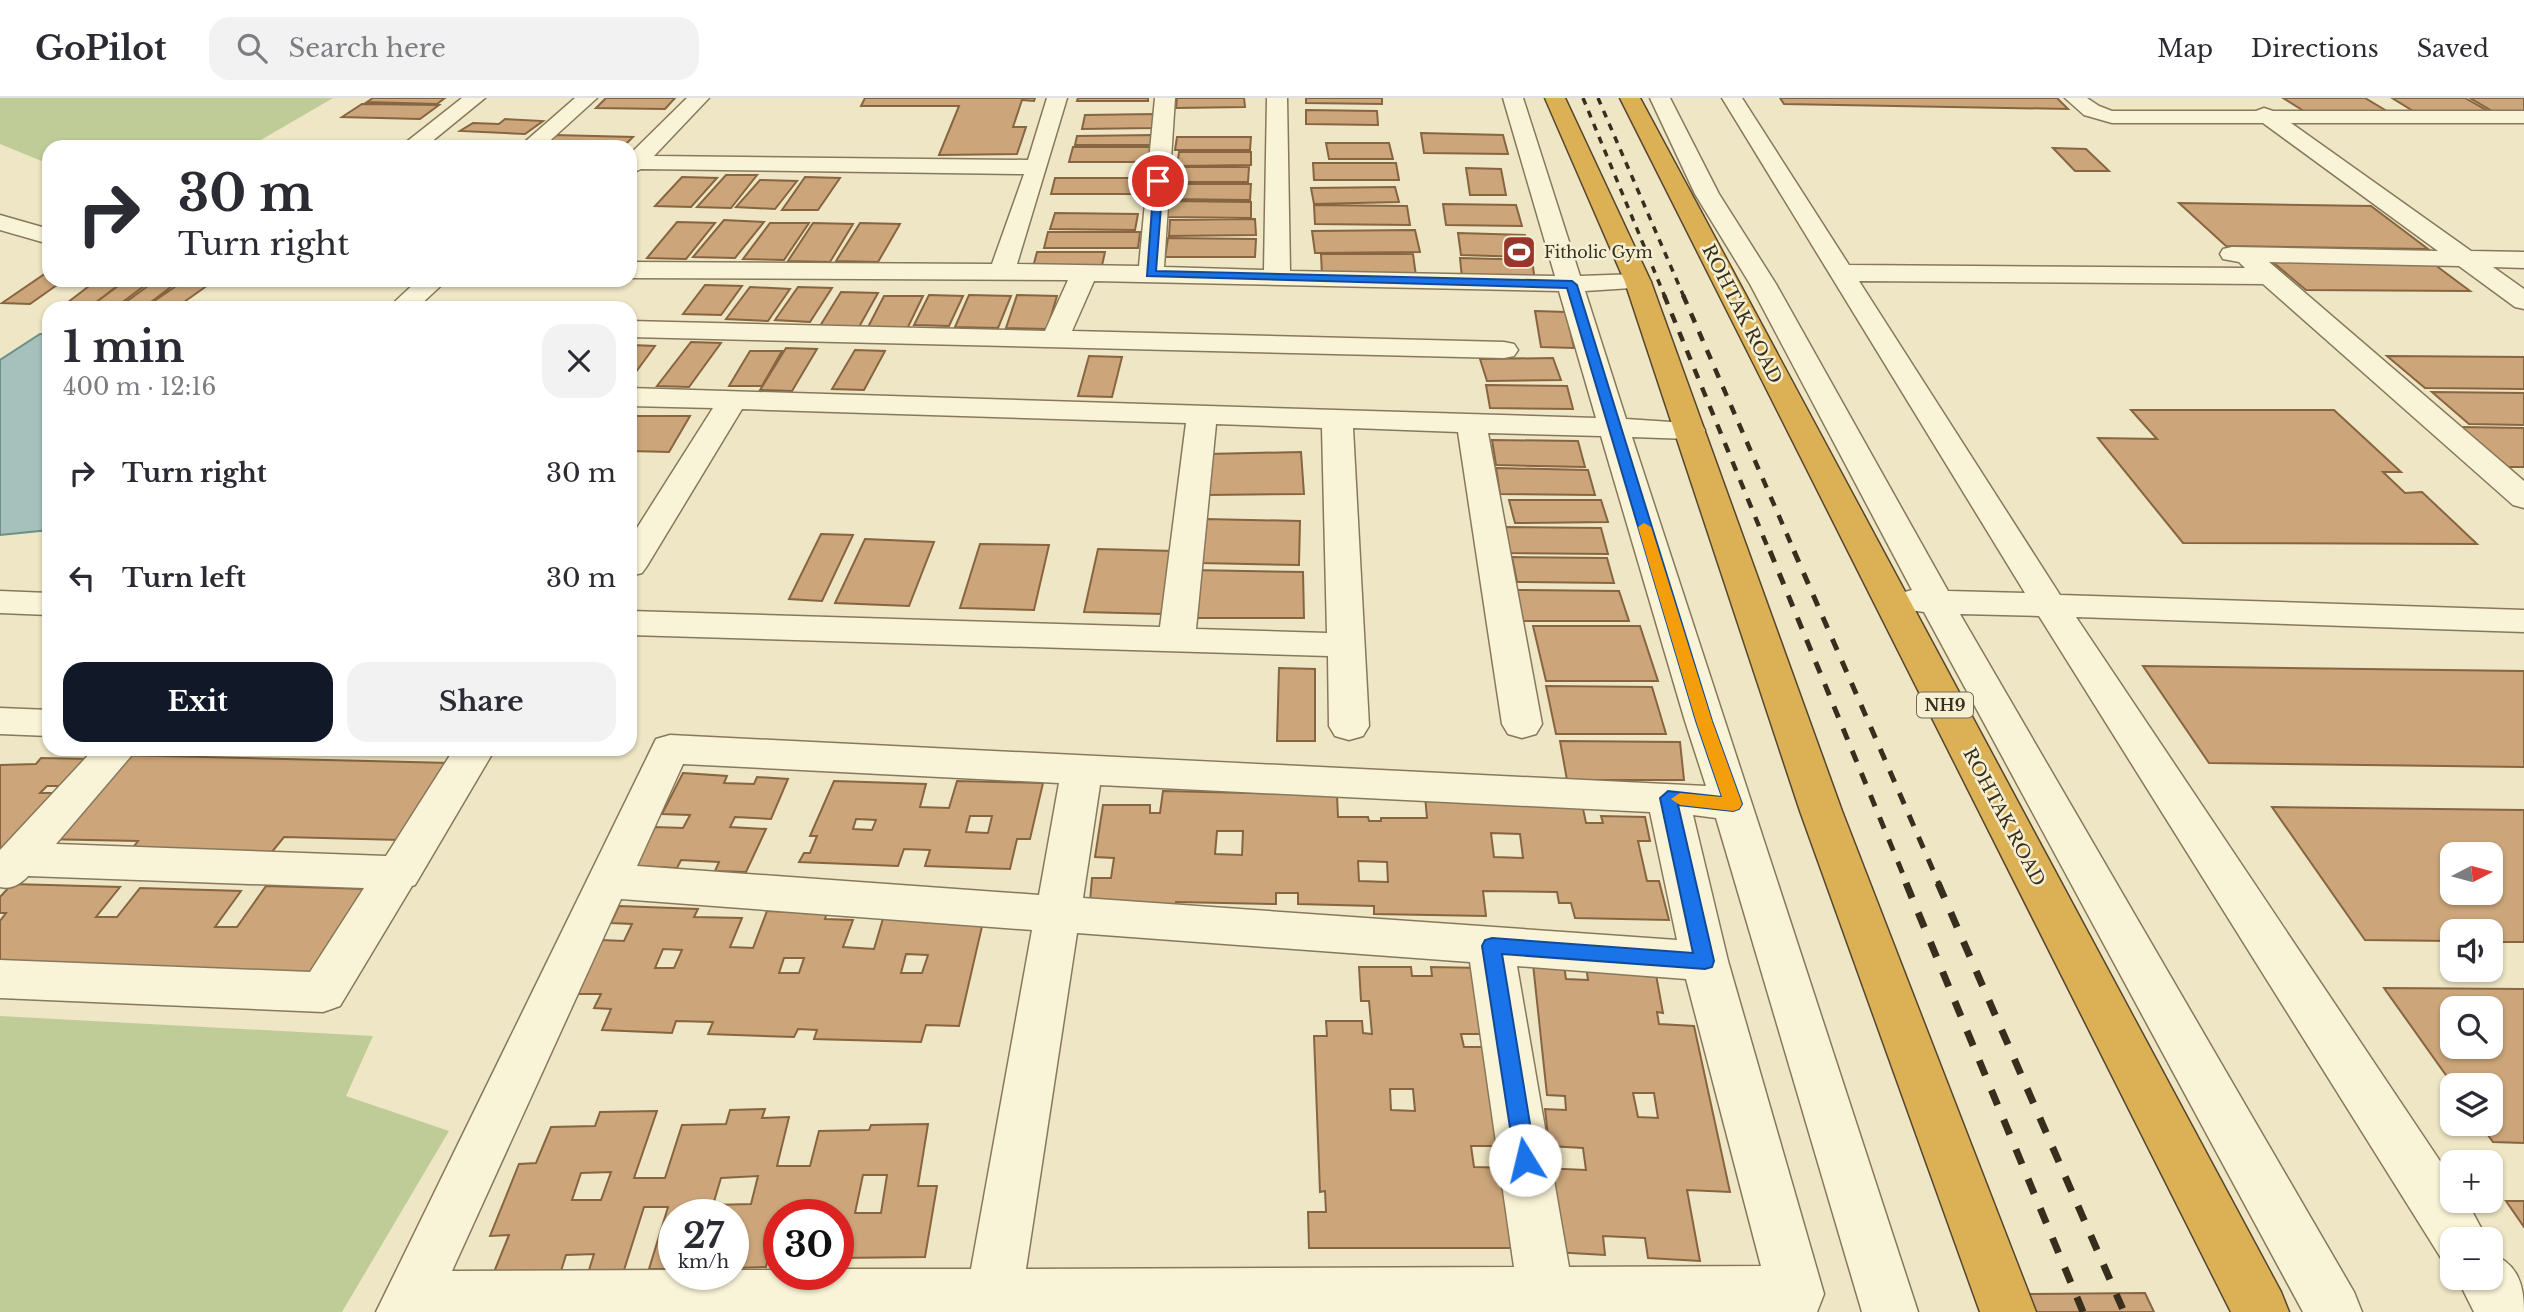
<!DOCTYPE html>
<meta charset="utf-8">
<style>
:root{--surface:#fff;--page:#f2f2f3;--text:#2b2b33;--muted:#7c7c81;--line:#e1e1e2;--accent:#111827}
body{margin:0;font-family:"Libre Baskerville",serif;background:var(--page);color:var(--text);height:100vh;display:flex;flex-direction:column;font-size:26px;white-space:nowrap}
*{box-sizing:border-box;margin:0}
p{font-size:23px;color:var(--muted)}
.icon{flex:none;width:38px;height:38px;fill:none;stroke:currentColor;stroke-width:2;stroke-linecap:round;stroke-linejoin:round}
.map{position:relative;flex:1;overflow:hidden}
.details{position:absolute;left:42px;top:203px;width:595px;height:455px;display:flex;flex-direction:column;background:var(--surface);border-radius:21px;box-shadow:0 2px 5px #0004}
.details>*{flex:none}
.top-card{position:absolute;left:42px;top:42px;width:595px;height:147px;border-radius:21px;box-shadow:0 2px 5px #0004;background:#fff;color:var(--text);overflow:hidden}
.needle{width:46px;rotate:84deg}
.controls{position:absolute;left:2440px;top:744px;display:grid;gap:14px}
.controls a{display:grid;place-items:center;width:63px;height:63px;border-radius:14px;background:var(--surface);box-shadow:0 2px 5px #0004;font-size:35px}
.speed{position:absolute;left:658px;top:1101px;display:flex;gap:14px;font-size:35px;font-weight:700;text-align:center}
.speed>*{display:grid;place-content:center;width:91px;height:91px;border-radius:50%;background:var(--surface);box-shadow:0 2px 5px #0004;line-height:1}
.speed small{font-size:18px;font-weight:400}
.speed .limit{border:10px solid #d22;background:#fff;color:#111}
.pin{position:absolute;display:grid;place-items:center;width:60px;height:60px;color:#fff;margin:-30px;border:4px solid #fff;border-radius:50%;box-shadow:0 2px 7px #0007}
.me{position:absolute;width:77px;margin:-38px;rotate:351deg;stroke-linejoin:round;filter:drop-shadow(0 0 5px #0008)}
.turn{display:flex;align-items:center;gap:24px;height:147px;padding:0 21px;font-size:32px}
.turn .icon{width:91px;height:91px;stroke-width:2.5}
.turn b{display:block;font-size:49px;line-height:60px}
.round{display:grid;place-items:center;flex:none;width:74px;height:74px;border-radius:21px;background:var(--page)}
.headline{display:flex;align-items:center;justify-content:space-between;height:119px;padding:0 21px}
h1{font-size:42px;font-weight:800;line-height:52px}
.action{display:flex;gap:14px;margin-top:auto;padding:14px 21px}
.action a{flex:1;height:80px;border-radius:21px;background:var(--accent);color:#fff;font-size:28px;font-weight:800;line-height:80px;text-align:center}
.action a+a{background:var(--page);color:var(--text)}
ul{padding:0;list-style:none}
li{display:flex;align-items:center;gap:21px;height:105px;padding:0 21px}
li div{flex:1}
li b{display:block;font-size:26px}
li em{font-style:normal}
header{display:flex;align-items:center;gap:42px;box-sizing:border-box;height:98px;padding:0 35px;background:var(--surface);border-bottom:2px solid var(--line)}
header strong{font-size:33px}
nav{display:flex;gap:38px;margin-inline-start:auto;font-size:24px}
.search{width:490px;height:63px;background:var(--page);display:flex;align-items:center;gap:18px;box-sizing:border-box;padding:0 24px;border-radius:21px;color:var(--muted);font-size:26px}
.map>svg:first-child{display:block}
</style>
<header>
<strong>GoPilot</strong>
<div class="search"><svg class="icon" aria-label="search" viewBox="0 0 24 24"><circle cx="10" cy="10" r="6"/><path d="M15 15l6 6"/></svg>Search here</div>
<nav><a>Map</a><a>Directions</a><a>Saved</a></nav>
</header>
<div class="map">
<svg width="2524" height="1214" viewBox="0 0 2524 1214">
<rect width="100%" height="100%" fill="#eee6c4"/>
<path fill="#c0cc98" d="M0 0H333L249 49H49V66L0 46Z
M0 918 373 938 346 998 449 1033 342 1214H0Z"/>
<path fill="#a6c1bc" stroke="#6d8f8b" stroke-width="2" d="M40 236H49V432L0 437V262Z"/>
<path fill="#cca67a" stroke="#876541" stroke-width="2" fill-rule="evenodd" d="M373 0H445L437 6 367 4Z
M606 0H675L665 11 596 10Z
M865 0H1035L1034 3 1022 2 1013 29H1026L1017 56 939 57 959 8H861Z
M1078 0H1148V3H1077Z
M1177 0H1244L1245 9 1176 10Z
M1306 0H1382V6L1306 5Z
M1780 0H2057L2068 11 1784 6Z
M2283 0H2365L2390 15H2307Z
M2392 0H2465L2493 16H2418Z
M2470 0H2524V14L2492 13Z
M362 6 439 7 420 21 342 19Z
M1306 12 1377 13 1378 27 1306 26Z
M1155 16 1154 30 1082 31 1085 17Z
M505 21 543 23 525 36 460 33 473 25 499 26Z
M1421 35 1503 37 1508 56 1424 55Z
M554 37 633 39 623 49H539Z
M1153 37 1152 47H1075L1077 38Z
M1177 39H1251L1250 52H1175Z
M1326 45H1389L1393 61H1329Z
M1073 49H1156L1154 64H1069Z
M2053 50 2086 51 2109 73H2075Z
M1179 54H1251V67L1177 68Z
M1313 65H1396L1399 82H1314Z
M1175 69H1249L1248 84H1174Z
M1466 70 1501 71 1506 97H1470Z
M726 77H757L731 110 697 109Z
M682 79 717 80 691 109 655 108Z
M805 79 840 80 818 112H782Z
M1055 80H1151L1149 96H1051Z
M760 82 797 83 775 111 736 109Z
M1169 86H1251L1250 102 1167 101Z
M1395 89 1399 104 1314 106 1311 90Z
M1168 103 1251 104V120L1166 119Z
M2179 105 2371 108 2428 151 2226 148Z
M1443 106 1516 107 1522 128 1446 127Z
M1314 107 1407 108 1410 127 1315 126Z
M1055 115 1138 116 1135 132 1050 131Z
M1255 121 1256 137 1169 138 1170 122Z
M724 122 764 124 735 160 693 159Z
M677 124 715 125 686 161 647 160Z
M770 125H809L784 162 743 161Z
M813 125 853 126 830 164 788 163Z
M860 125 900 126 878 164 836 163Z
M1415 132 1420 154 1315 155 1312 133Z
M1048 134H1140L1138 150H1044Z
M1458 135 1525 137 1529 159 1461 157Z
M1168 140 1256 141 1255 159H1165Z
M1037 154H1105L1101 172 1032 173Z
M1321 156H1413L1416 178 1322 177Z
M1460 160 1532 162 1535 183 1462 180Z
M2269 161H2427L2470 193 2306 192Z
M49 173V182H64L30 206 2 205Z
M97 182H125L91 208H63Z
M126 182H152L120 206H94Z
M156 182H180L147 207H122Z
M185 182H215L177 209 147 208Z
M705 187 742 188 721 217 683 216Z
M750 189 790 191 768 223 726 221Z
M798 189 832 190 810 224 775 222Z
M841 194 878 195 859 229 820 228Z
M929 197 963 198 949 228 914 227Z
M969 197 1011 198 998 230 955 229Z
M1017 197 1057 198 1047 231 1006 230Z
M884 198H923L906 233H866Z
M1535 213 1566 214 1574 250 1541 249Z
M691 244 721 245 689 289 657 288Z
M630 247 655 248 630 282Z
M786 250 817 251 792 293 760 292Z
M855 252 885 253 864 292 832 291Z
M750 253H782L762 288H729Z
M1089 258 1122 259 1112 299 1078 298Z
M2387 258 2524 259V291L2425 290Z
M1553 260 1561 282 1487 283 1480 261Z
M1486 287 1567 288 1573 311 1490 310Z
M2432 294 2524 295V327L2469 326Z
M2131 312H2334L2401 374H2383L2405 395 2422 394 2477 446 2183 445 2098 340 2157 341Z
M630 318H690L669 354 630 353Z
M2461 329 2524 330V369H2508Z
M1492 342 1578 343 1585 369 1496 367Z
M1301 354 1304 396 1206 397 1207 356Z
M1496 370 1588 372 1595 397 1500 396Z
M1509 402H1601L1608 424 1515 425Z
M1205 421 1300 423 1299 467 1200 465Z
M1505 429 1601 430 1608 456 1510 455Z
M821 436 853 437 822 503 789 501Z
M865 441 934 444 909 508 835 505Z
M980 446 1049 447 1034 512 960 510Z
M1098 451 1173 453 1164 516 1084 514Z
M1512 459 1607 460 1614 485 1517 484Z
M1191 472 1303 474 1304 520H1187Z
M1514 492 1619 493 1629 523H1520Z
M1533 528H1640L1658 583H1546Z
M2143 568 2524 573V669L2209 665Z
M1279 570 1315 571V643H1277Z
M1546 588 1652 589 1666 636H1556Z
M1560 643 1680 644 1684 682H1567Z
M118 657 451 665 401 742 284 739 271 755 131 752 138 743 42 741Z
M41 660 91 661 67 688H47L40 695H60L0 764V667L36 666Z
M683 675 727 678 724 685 754 686 757 679 788 681 771 721 735 719 730 729 766 731 746 774 715 773 719 764 681 762 677 770 635 768 655 729 683 730 690 717 662 716Z
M834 683 926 686 920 709 949 710 957 683 1043 685 1030 741H1017L1010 771 925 768 930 752 904 751 898 768 799 764 804 755H810L817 738H810ZM970 718H992L988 735 966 734ZM856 721 876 722 872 732 853 731Z
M1163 693 1337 697 1338 719H1368L1369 723H1381V720H1427L1425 698 1581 701 1586 725H1603L1601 718 1645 719 1650 743H1638L1647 783H1659L1669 822 1575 820 1571 805H1559L1557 794 1483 793 1486 818 1374 816V808L1298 806V795H1276V806L1176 804 1175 812 1090 804 1092 780H1111L1114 760 1095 759 1103 707H1150V715H1160ZM1217 733H1243L1242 757 1215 756ZM1491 735 1520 736 1523 760 1494 759ZM1358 763 1387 764 1388 784 1359 783Z
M2272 709 2524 712V844H2490V833H2452V843L2365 842ZM2452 756H2490V794H2452Z
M12 786 120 789 96 819H117L140 790 241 793 215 829H237L266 788 366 791 310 877 0 868V823L6 815H0V799Z
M619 808 698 811 694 819 742 820 730 849 753 850 767 813 827 815 825 821 853 822 843 849 874 851 884 817 983 824 959 928 926 927 921 944 814 941 817 932 798 931 794 939 708 936 713 924 676 923 672 935 602 932 611 911 594 910 601 896H576L602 842 624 843 632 826 611 825ZM663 851 682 852 674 870H655ZM906 856 928 857 922 875H901ZM784 860H804L799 875H779Z
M1533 866 1564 867 1566 881 1588 882 1586 868 1655 871 1663 915 1657 914 1659 926 1694 928 1730 1094 1687 1092 1700 1163 1648 1160 1645 1140 1603 1138 1605 1157 1553 1154 1543 1070 1586 1072 1583 1050 1549 1048 1545 1011 1566 1012 1565 998 1547 997ZM1633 995H1654L1658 1020 1638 1019Z
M1359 869H1411L1412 878H1432L1431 869 1482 870 1492 936H1461L1464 949H1493L1507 1048H1471L1474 1069 1510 1070 1521 1150H1309L1308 1114H1326L1325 1093 1320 1094 1314 938H1327L1326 923H1362L1363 935 1372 936 1369 903H1361ZM1390 991H1413L1415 1013 1391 1012Z
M2384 890 2524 891V1045L2493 1044 2480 1026H2490V987H2453ZM2452 910H2490V948H2452Z
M765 1011 762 1020 789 1019 777 1068H810L819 1033 869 1032 871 1027 928 1026 918 1088H937L925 1159 838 1160V1116L779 1113 766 1169 733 1170V1116H674V1171H649L668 1109H644L624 1172H589L594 1156 566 1157 561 1173 494 1174 509 1137 490 1138 519 1066 536 1065 551 1029 595 1028 600 1014 657 1013 634 1080H665L682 1027 726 1026 730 1012ZM611 1074 601 1102H572L581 1075ZM863 1077H887L881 1115H855ZM758 1078 751 1106 713 1107 721 1080Z
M2506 1103H2524V1129Z
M2145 1195 2154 1214H2028L2021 1196Z"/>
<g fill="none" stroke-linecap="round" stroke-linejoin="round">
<g stroke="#88785b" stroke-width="3">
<path id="minor" d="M462 0H485L425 49H400Z
M575 0H597L543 49H519Z
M687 0H709L654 58 1028 62 1047 0H1067L1017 166 1139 168 1155 0H1175L1164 169 1264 172 1267 0H1287L1290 173 1555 178 1503 0H1523L1580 178 1638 176 1647 179 1651 184 1647 189 1585 193 1626 321 1701 326 1705 332 1701 338 1690 341 1632 339 1918 1214H1862L1716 720 1693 717 1728 863 1824 1196 1817 1214H376L656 641 670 637 1706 688 1685 623 1601 338 1488 335 1542 626 1536 636 1522 640 1508 636 1502 626 1458 334 1353 330 1369 628 1363 638 1349 642 1335 638 1329 628 1328 558 630 537V513L1160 529 1186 325 742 311 647 468 642 475 630 478V441L713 310 630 308V290L1596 320 1559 193 1094 183 1072 233 1504 244 1514 246 1518 252 1514 258 1504 260 630 239V223L1045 233 1068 182 630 180V164L992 166 1024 76 641 71 630 76V56ZM1216 326 1322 330 1327 535 1196 531ZM683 666 1059 685 1039 797 637 768ZM1100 687 1650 714 1677 842 1083 800ZM621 801 1032 832 971 1171H838V1176H779V1172H733V1176H674V1172L452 1173ZM1077 835 1470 864 1514 1169 1026 1171ZM1517 868 1686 881 1761 1168 1569 1169Z
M1650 0H1670L1719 96 1776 186 1948 493 2025 495 1722 0H1742L1849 167 2245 170 2239 164 2223 161 2220 156 2223 151 2232 149 2438 153 2263 25H2112L2084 17 2065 0H2087L2099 8 2112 13H2256L2264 10 2273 13H2524V25H2291L2471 153 2524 154V170L2493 169 2524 191V211L2515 209 2459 168 2269 164 2524 383V410L2513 407 2263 186 1859 183 2060 497 2524 512V534L2076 519 2452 1081V1102H2466L2487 1141H2452V1164L2441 1160 2039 518 1960 516 2354 1194 2362 1214H2303L1924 514 1901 511 1896 503 1901 495 1912 492 1750 186 1695 96Z
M0 117 49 131V146L0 132Z
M418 182H447L417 210H388Z
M0 493 49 495V517L0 515Z
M0 610 49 612V638L0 636Z
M94 651H137L56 746 386 758 454 651H495L415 787 412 788 340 908 323 914 0 900V862L310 874 364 790 28 778C21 786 11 792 0 789V752Z
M2490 1155C2518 1166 2524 1186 2524 1214H2474L2457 1180H2490Z"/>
</g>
<g stroke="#56462f" stroke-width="3">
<path id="highway" d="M1545 0H1565L1651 184 1842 713 2036 1214H1980L1800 713 1625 184Z
M1620 0H1640L2281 1194 2289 1214H2231Z"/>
</g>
<use href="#minor" fill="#f9f3d7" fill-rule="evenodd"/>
<use href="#highway" fill="#dcb156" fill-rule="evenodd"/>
<path stroke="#382e1e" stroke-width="3.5" stroke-dasharray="7 7" stroke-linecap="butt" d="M1583 0 1665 199
M1598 0 1684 199"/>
<path stroke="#382e1e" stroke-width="4.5" stroke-dasharray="10 10" stroke-linecap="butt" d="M1664 197 1770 455
M1683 197 1795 455"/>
<path stroke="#382e1e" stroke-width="5" stroke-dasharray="12 12" stroke-linecap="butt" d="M1770 453 1907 786
M1794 453 1939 786"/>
<path stroke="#382e1e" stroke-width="7" stroke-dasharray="16 16" stroke-linecap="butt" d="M1906 785 2083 1214
M1938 785 2124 1214"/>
</g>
<path fill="#1a73e8" stroke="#114b97" stroke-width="2" d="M1158 80 1163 83 1156 173 1572 183 1577 187 1712 623 1742 706 1739 711 1733 713 1678 707 1714 863 1712 869 1705 871 1502 856 1536 1062 1533 1069 1525 1072 1518 1069 1515 1062 1482 848 1485 842 1492 840 1693 855 1660 700 1668 693 1722 699 1696 623 1567 190 1147 178 1154 83Z"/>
<path fill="#f59e0b" d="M1644 425 1651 429 1712 623 1742 706 1739 711 1733 713 1680 707 1671 701 1680 695 1722 699 1696 623 1638 429Z"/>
<defs>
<g id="stadium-square" transform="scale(1.75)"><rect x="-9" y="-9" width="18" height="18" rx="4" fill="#97372b" stroke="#f5f0d4"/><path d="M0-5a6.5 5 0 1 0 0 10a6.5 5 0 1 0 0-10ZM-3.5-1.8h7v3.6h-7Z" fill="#fff"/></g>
</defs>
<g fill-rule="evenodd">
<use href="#stadium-square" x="1519" y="154"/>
</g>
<g text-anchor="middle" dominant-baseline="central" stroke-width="5" stroke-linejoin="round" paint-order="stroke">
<g font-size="16" fill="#382e1e" stroke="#f5f0d4" text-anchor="start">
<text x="1544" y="154">Fitholic Gym</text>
</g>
<rect fill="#f5f0d4" stroke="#716855" stroke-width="2" x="1917" y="594.5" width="56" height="25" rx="5"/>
<g font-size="16" font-weight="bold" fill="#382e1e">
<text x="1945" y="607">NH9</text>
</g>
<g font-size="18" fill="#382e1e" stroke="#f5f0d4">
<text transform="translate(1742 216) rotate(63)">ROHTAK ROAD</text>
<text transform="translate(2004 719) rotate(62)">ROHTAK ROAD</text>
</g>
</g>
</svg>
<div class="controls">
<a><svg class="needle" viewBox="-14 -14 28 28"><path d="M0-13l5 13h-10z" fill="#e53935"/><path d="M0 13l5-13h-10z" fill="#7c7c81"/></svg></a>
<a><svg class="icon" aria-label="sound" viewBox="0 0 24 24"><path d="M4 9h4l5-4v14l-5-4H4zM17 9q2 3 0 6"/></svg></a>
<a><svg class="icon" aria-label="search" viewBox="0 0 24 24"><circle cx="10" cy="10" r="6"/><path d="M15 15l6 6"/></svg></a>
<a><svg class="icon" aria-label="layers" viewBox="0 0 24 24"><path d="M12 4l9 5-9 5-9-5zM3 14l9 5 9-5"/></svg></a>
<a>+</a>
<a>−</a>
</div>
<div class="speed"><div>27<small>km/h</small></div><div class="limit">30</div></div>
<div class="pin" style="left:1158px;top:83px;background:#d93025"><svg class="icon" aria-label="arrive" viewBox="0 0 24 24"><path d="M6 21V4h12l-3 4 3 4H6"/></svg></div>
<svg class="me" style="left:1525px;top:1062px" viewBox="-20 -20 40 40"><circle r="19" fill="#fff"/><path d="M0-13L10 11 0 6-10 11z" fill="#1a73e8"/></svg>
<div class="top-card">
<div class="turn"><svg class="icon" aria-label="right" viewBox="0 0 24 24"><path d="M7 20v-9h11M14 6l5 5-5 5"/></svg><div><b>30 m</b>Turn right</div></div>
</div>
<section class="details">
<div class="headline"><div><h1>1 min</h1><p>400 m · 12:16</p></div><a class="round"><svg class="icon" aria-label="close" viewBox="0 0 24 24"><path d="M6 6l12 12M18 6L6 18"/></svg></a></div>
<ul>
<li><svg class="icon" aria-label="right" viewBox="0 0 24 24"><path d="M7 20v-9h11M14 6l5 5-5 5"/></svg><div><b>Turn right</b></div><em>30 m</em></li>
<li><svg class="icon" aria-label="left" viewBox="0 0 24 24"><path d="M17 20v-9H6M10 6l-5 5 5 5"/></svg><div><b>Turn left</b></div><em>30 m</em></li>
</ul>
<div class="action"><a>Exit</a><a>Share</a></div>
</section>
</div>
